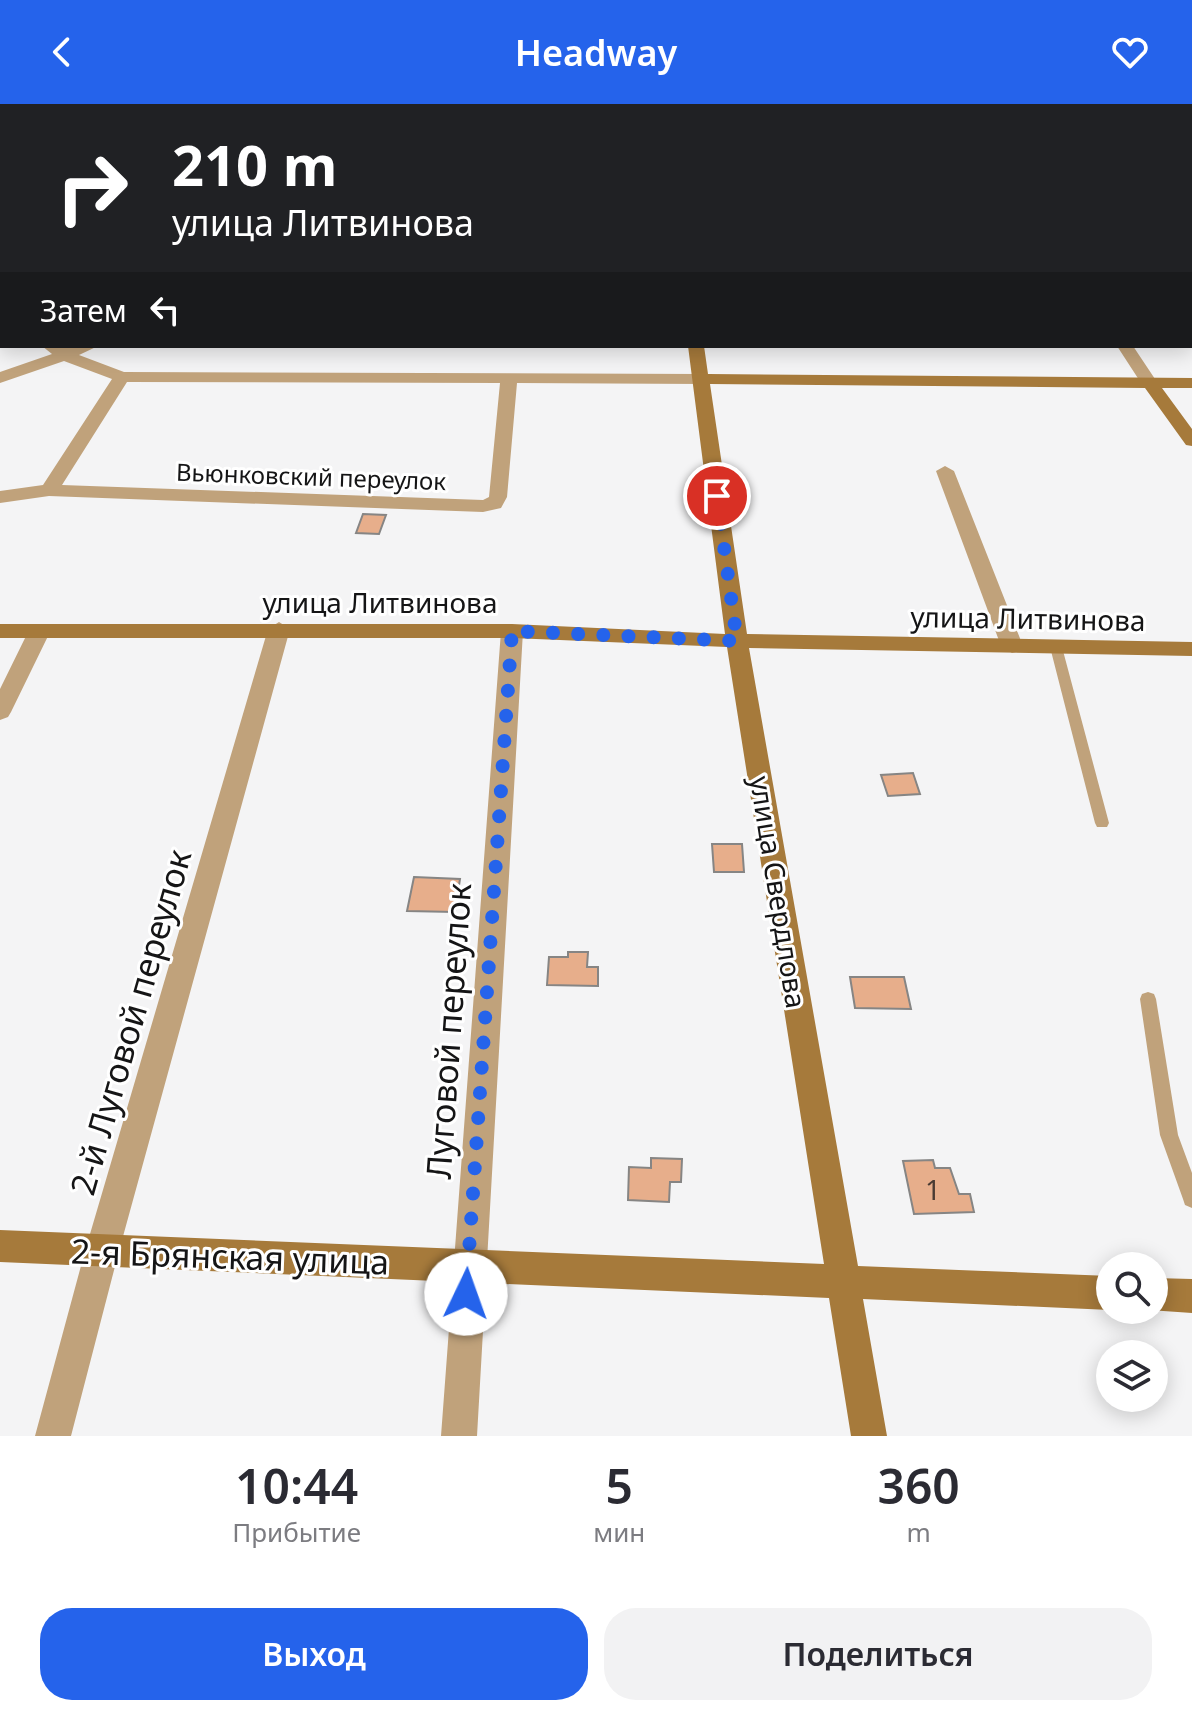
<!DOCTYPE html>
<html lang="ru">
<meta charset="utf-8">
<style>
:root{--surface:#fff;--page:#f2f2f3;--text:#2b2b33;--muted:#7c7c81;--accent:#2563eb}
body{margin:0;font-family:"Noto Sans",sans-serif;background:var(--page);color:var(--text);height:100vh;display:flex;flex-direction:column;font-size:30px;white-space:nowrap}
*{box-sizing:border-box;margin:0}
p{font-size:26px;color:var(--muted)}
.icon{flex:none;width:44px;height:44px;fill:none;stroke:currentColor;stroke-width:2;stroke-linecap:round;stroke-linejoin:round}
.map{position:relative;height:1332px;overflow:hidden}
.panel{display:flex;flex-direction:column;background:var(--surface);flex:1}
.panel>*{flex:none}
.banner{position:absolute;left:0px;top:0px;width:1192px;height:244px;box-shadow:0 4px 20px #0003;background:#202124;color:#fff;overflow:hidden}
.buttons{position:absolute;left:1096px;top:1148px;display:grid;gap:16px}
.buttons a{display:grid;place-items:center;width:72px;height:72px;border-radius:50%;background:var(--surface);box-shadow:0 4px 20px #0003;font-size:40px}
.pin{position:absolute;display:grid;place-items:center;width:68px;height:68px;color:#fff;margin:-34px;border:4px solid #fff;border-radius:50%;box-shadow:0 2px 8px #0007}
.me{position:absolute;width:88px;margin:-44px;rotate:3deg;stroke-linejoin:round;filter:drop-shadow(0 0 6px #0008)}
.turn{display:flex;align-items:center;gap:28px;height:168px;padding:0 40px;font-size:36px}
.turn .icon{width:104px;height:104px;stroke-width:2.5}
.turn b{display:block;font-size:56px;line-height:68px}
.then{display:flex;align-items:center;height:76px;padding:0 40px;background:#0003;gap:16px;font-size:30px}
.eta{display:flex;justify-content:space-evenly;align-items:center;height:136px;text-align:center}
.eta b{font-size:48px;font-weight:600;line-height:56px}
.button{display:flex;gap:16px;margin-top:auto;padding:16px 40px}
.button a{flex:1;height:92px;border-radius:32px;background:var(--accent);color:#fff;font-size:32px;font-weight:600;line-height:92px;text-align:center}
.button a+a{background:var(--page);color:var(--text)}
header{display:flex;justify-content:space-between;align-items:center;height:104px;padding:0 40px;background:var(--accent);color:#fff;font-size:36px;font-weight:600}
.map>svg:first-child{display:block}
</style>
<header><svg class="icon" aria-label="back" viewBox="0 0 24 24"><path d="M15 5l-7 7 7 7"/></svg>Headway<svg class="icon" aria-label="heart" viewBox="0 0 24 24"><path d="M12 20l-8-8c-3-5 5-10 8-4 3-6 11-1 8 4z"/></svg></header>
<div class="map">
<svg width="1192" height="1332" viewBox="0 0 1192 1332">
<rect width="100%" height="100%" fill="#f4f4f5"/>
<path fill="#e7ae8b" stroke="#868584" stroke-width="2" d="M363 410 386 411 379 430 356 429Z
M913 669 920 690 888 692 881 671Z
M712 740H742L744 768H714Z
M414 773 460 775 455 808 407 807Z
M568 848H588L587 863H598V882L547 881 549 853H568Z
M850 873H904L911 905 855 904Z
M651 1054 682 1055 681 1078H670L669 1098 628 1096 629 1063 651 1064Z
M933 1056 935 1064H950L959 1090H970L974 1108 914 1110 903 1057Z"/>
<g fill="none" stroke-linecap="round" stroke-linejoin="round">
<path fill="#c0a27b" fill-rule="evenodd" d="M1056 539 1062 543 1109 719 1107 723H1097L1095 719 1050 543Z
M1148 888 1154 890 1156 895 1178 1031 1192 1069V1104L1185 1101 1183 1095 1160 1031 1140 895 1142 890Z"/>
<path fill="#c0a27b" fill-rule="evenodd" d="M0 0H10L12 2 2 4Z
M285 0H300L302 2H287Z
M412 0H429L410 2Z
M569 0H581V2H569Z
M1190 55H1192V63H1190Z
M0 112H2L0 121Z
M1190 151H1192V159H1190Z
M0 206 2 207V218L0 217Z
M42 242C62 242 78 242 98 242L79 251 124 268 702 270 710 275 702 280 517 279 507 393 501 404 483 408 49 392 0 399V387L43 381 112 275 64 257 0 279V268L52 250ZM127 278 500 279 489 393 483 396 62 381Z
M1117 242H1133L1157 278 1155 282H1143Z
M945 362 954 367 1023 542 1020 547 1012 549 1001 542 936 367Z
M279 518 290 525 119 1147 71 1332H35L85 1147 268 525Z
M512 520 523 527 477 1332H441L501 527Z
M39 521 50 528 11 608 8 613 0 616V585L28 528Z"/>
<path fill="#a67a3b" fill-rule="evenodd" d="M652 0H664V2H652Z
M956 0H968L969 2H957Z
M688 242H704L708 270 1192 274V284H1162L1192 325V342L1186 341 1145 284 710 280 747 530 1192 538V552L749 544 858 1162 1110 1172V1206L863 1195 887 1332H851L829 1194 0 1158V1126L824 1160 727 543 512 534H0V520H512L725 530Z
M1154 1174 1192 1175V1209L1149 1206H1154Z"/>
</g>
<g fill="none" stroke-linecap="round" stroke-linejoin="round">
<path stroke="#2563eb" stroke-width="14" stroke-dasharray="0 25.2" d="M466 1190 512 527 737 537 717 392"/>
</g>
<g text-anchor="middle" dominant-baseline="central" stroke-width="6" stroke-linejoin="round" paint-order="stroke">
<g font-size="24" fill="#151516" stroke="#fff">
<text transform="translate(311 372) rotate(2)">Вьюнковский переулок</text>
</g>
<g font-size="28" fill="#151516" stroke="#fff">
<text x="380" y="498">улица Литвинова</text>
<text transform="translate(1028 514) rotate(1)">улица Литвинова</text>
<text transform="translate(779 788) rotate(81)">улица Свердлова</text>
</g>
<g font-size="28" fill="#4a3b33">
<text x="933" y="1085">1</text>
</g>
<g font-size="34" fill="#151516" stroke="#fff">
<text transform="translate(130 918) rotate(-74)">2-й Луговой переулок</text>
<text transform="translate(448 927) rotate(-86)">Луговой переулок</text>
<text transform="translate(230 1152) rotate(2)">2-я Брянская улица</text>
</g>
</g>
</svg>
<div class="buttons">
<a><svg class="icon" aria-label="search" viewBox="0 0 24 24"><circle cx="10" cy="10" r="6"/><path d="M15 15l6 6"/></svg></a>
<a><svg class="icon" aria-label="layers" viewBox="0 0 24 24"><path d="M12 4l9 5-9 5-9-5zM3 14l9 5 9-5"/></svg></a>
</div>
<div class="pin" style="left:717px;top:392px;background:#d93025"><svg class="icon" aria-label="arrive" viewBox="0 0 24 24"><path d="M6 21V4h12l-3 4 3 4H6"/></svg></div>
<svg class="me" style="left:466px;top:1190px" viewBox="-20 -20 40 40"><circle r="19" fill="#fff"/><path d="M0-13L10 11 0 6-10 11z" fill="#2563eb"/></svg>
<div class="banner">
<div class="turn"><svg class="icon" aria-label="right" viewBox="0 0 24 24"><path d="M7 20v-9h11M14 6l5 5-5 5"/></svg><div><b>210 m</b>улица Литвинова</div></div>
<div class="then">Затем<svg class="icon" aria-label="left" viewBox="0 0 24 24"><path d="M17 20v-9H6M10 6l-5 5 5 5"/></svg></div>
</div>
</div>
<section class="panel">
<div class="eta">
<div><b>10:44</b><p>Прибытие</p></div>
<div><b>5</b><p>мин</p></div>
<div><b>360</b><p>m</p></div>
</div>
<div class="button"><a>Выход</a><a>Поделиться</a></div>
</section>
